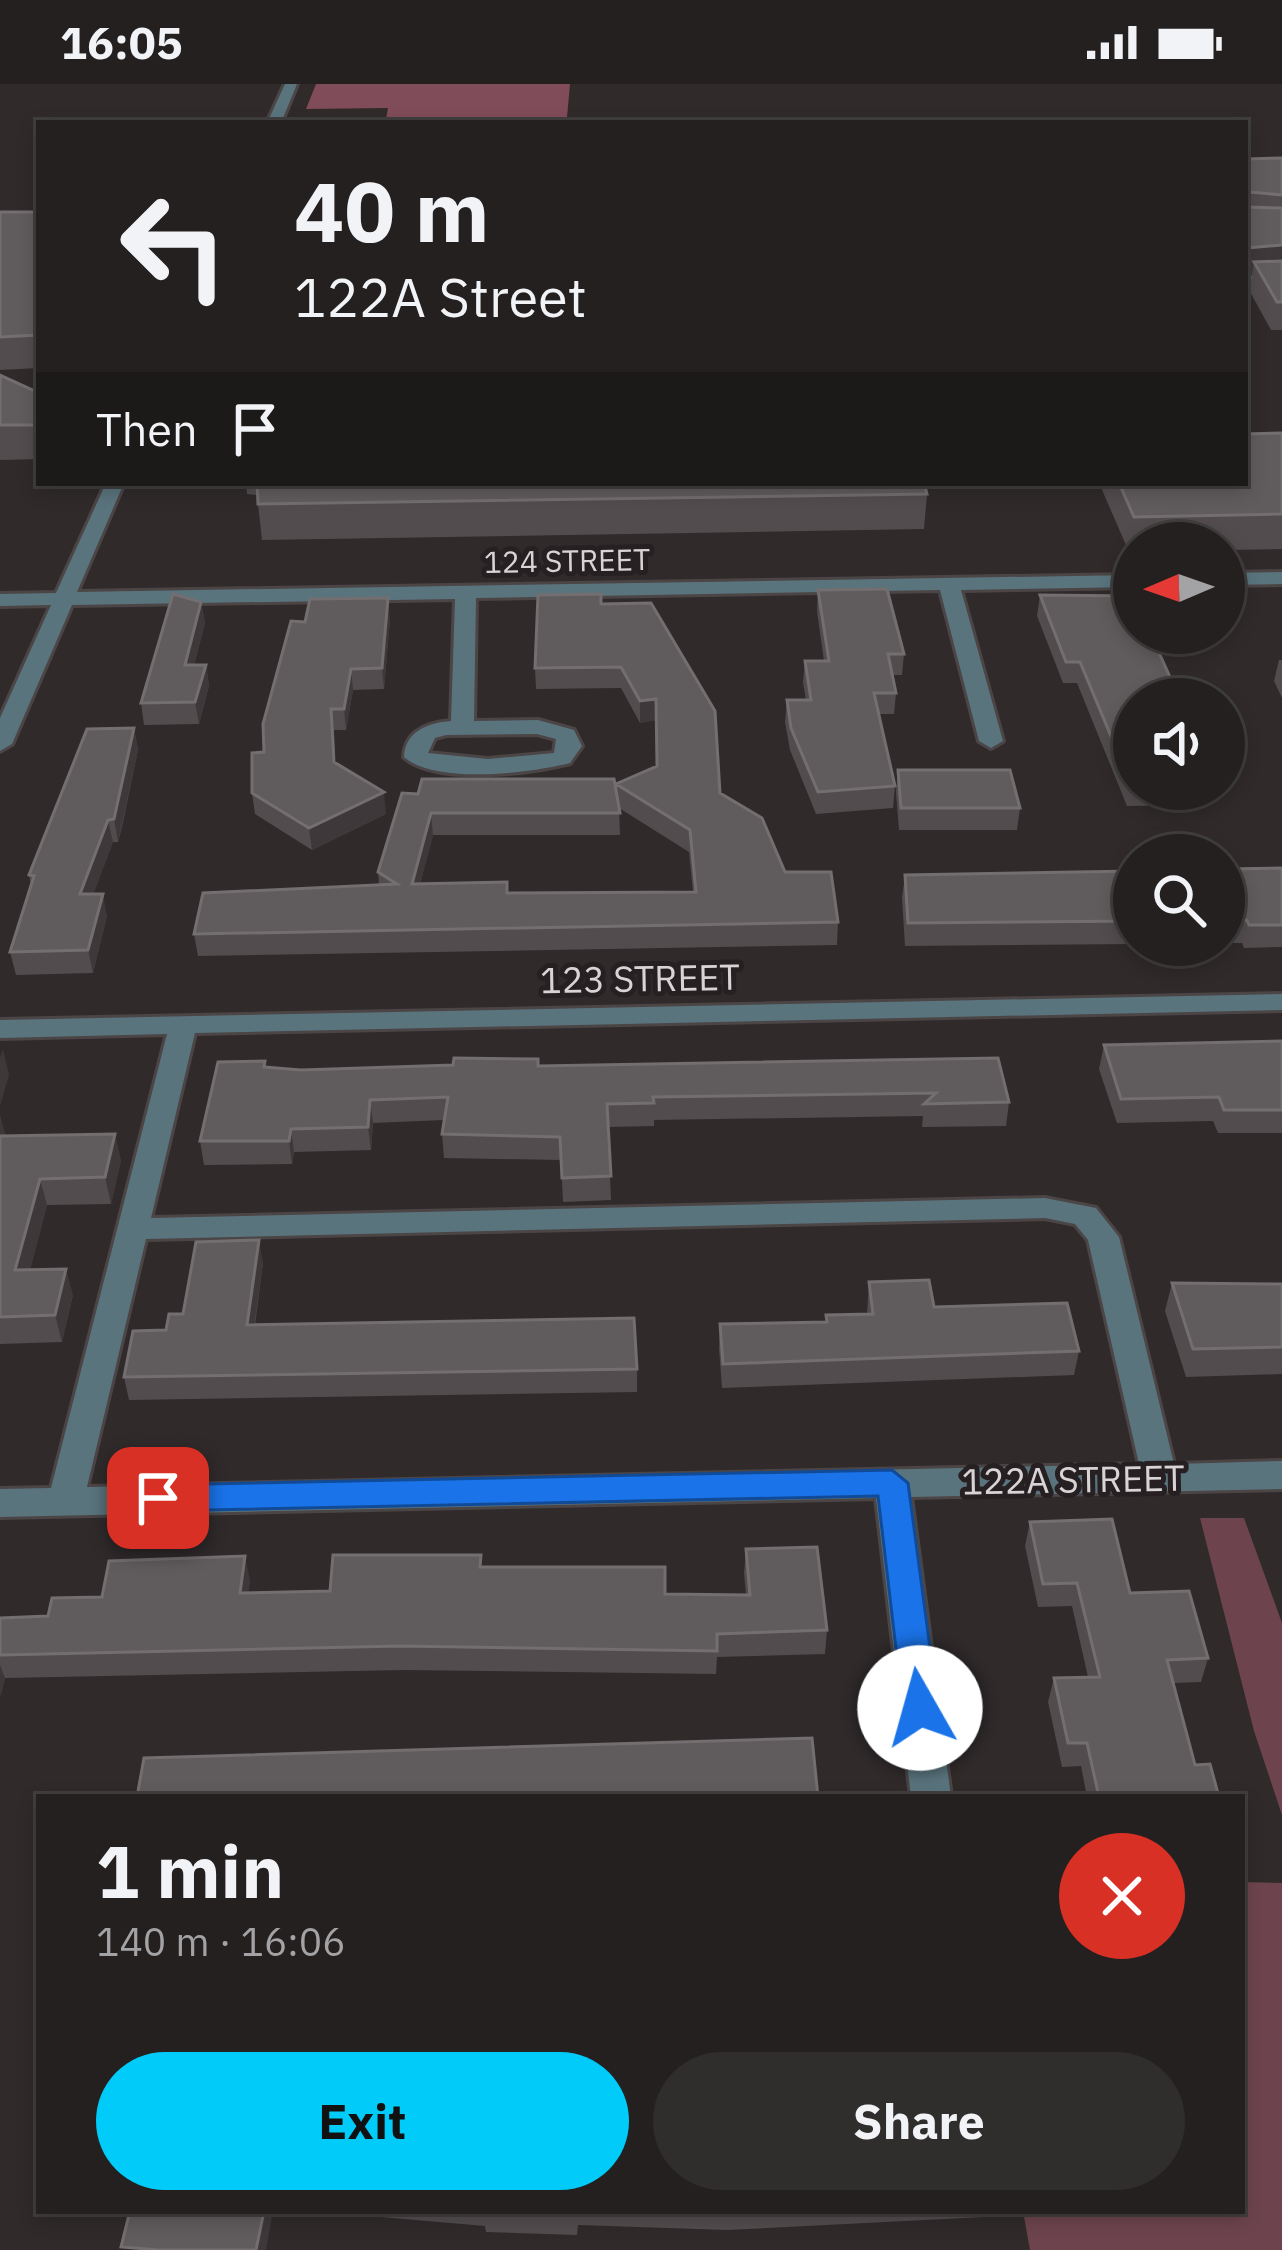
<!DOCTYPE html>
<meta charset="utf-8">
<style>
:root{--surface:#242020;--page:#302d2d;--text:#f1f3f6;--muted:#a3a3a5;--line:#413e3e;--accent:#01cbf9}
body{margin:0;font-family:"IBM Plex Sans",sans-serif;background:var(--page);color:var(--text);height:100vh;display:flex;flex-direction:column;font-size:45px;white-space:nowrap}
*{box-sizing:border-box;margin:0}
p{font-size:39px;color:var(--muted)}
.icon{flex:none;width:66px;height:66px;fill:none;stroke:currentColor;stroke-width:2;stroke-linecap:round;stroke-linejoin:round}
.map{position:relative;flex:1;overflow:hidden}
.side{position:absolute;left:36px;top:1710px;width:1209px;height:420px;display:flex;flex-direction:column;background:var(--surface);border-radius:0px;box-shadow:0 6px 18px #0003,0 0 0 3px var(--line)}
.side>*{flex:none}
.banner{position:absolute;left:36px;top:36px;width:1212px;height:366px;border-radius:0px;box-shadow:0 6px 18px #0003,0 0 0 3px var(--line);background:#242020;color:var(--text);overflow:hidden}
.needle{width:78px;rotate:268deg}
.controls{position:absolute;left:1113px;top:438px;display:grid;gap:24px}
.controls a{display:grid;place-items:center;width:132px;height:132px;border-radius:50%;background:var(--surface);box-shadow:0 6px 18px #0003,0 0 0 3px var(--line);font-size:60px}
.pin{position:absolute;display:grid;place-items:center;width:102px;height:102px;color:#fff;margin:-51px;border-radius:24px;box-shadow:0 6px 18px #0006}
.me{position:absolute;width:132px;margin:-66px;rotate:353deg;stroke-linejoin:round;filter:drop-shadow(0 0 9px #0008)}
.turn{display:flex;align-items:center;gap:42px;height:252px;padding:0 60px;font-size:54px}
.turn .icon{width:156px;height:156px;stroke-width:2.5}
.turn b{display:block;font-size:84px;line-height:102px}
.then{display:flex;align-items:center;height:114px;padding:0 60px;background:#0003;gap:24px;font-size:45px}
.round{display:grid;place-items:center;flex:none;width:126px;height:126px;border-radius:63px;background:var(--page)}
.overview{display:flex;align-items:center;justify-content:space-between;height:204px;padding:0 60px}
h1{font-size:72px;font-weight:800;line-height:90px}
.action{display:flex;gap:24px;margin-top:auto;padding:24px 60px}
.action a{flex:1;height:138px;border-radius:72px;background:var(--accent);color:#111;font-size:48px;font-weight:800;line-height:138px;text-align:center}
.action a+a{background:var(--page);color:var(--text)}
.status{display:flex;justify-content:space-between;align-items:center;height:84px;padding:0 60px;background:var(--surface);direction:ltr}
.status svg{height:33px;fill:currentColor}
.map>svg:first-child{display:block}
</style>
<div class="status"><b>16:05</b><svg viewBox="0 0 49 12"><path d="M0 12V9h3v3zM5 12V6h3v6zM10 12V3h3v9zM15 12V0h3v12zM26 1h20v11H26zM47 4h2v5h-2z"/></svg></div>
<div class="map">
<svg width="1282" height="2166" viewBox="0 0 1282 2166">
<rect width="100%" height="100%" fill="#302a2b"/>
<path fill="#6d444e" d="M1200 1434H1244L1282 1539V1731L1254 1647Z
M1242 1798 1282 1799V2166H1030L1023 2127H1242Z"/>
<path fill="#814c59" d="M316 0H570L567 33 386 35 388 24 306 25Z"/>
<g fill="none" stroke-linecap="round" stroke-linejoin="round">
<g stroke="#4b4546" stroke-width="6">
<path id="minor" d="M285 0H297L281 39H267Z
M1282 191V201L1245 202V192Z
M106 399H124L77 508 1134 491V503L961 506 1003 657 991 664 979 657 940 506 476 514 474 637 538 636 574 646 582 662 570 679C531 689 436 701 404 673 405 647 428 639 451 637L455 515 72 521 12 660 0 667V634L51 521 0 522V510L56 509ZM537 650 556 655 554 669 488 675 428 669 435 654 446 651Z
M1282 488V500L1224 501V489Z
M1282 910V926L195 949 151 1134 1045 1114 1096 1124 1119 1153 1174 1380 1282 1377V1405L911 1413 951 1713H911L876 1414 0 1433V1405L51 1404 167 950 0 954V936ZM1045 1134 1075 1140 1088 1156 1139 1380 87 1403 146 1155Z"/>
</g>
<use href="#minor" fill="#5a747d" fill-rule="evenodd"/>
</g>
<path fill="#524c4e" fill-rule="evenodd" d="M1282 74V246H1271L1249 206 1252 191H1245V75Z
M0 128H39V284L0 286Z
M0 291 39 309V375L0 376Z
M1282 349V465L1224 466V459H1134V468H1129L1099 399H1245Z
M246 399H924L927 410 924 445 262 456 257 411 247 410Z
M818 506 904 570 902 591H893L896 609 894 630H879L895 702 893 724 816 730 790 666 785 638 787 616H806L803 598 805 577H824L817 527Z
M1040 511 1134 615V705H1212L1209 721 1127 722 1077 599H1063L1037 532Z
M201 518 205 539 194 581H206L209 602 199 640 144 641 141 619Z
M601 520 720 709 785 788 838 838 837 861 198 872 194 850 379 800 378 788 402 709 616 708V700L657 682 656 636 640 639 621 604 536 605 535 584ZM619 724 689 768 693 808 507 809 420 800 433 751H620Z
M390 535 384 605 353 606 346 646H334L335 679 386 730 312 766 255 730 252 709 264 668Z
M1279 576H1282V614L1274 597Z
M134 644 138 666 122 743 118 758H113L93 810 107 832 93 889 16 891 10 868 31 801 29 791Z
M898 686 1020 724 1017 746H899L896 708Z
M1282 784V863L1244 864 1242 859H1224V785Z
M1134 787V860L905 862 902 814 905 791Z
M1282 957V1049H1218L1213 1037 1117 1039 1099 985 1104 961Z
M998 974 1009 1018 1006 1042 922 1043 923 1032 654 1036V1042L608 1043 611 1116 563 1118 561 1076 444 1074 442 1050 444 1036 373 1039 371 1066 294 1068 292 1080 204 1081 200 1057 265 977 266 983 301 986Z
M0 1032 5 1052 121 1076 111 1120 47 1121 30 1186 73 1211 62 1258 0 1260Z
M263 1179 255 1241 637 1285V1308L129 1316 124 1293 166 1246 183 1230Z
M869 1198 934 1223 1079 1267 1074 1291 722 1304 719 1264 720 1240 825 1238 826 1231 867 1230Z
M1172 1199 1282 1200V1290L1186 1293 1165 1227Z
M1030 1438 1130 1509 1208 1574 1201 1598 1173 1599 1195 1681 1219 1713H1087L1081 1682 1062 1683 1048 1618 1054 1594 1088 1593 1072 1522 1038 1523 1025 1462Z
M746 1465 827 1546 825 1570 717 1573 716 1590 403 1586 5 1594 0 1612V1534L48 1532 102 1513 250 1496 248 1509 330 1507 482 1483 665 1510 746 1511 744 1489Z
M346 2127H1006L1004 2132 727 2146 578 2141 577 2151 486 2148 485 2142 346 2130Z"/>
<path fill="#3e383a" d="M1282 161V188L1254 178 1252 191H1245L1246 164Z
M388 514 390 535 384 605 382 584Z
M201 518 205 539 188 603 185 581Z
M206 581 209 602 199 640 195 618Z
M351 585 353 606 346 646 344 625Z
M656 615V636L640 639V617Z
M134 644 138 666 118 758 114 735Z
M384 708 386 730 312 766 309 744Z
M431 729 433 751 414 823 412 800Z
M108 736 113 758 85 833 80 810Z
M103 810 107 832 93 889 88 866Z
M3 965 9 991 0 1022V973Z
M370 1016 373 1039 371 1066 368 1043Z
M0 1032 6 1052 0 1070Z
M291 1045 294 1068 292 1080 289 1057Z
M115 1050 121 1076 111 1120 105 1093Z
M40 1095 47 1121 23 1213 15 1186Z
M259 1156 263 1179 251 1264 247 1241Z
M66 1185 73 1211 62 1258 55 1231Z
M245 1472 250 1496 245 1533 240 1509Z
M0 1581 5 1594 1 1612 0 1610Z
M264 2127H273L266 2166H256Z"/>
<path fill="#605b5d" stroke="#736e70" stroke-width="3" d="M1282 74V111L1250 108 1247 123 1282 124V161L1246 164 1245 75Z
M0 128H39V251L0 253Z
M1282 177V218H1277L1254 178Z
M0 291 39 309V341H0Z
M1282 349V430L1134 433 1119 399H1245V350Z
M257 399H924L927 410 258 420Z
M887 505 904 570H888L896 609H874L895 702 818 708 791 644 787 616H811L805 577H829L818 506Z
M173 510 201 518 185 581H206L195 618 141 619Z
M601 510V520L651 519 715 627 720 709 762 734 785 788H831L838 838 194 850 203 809 397 800 378 788 402 709 418 710 422 695H614L620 729H431L412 800 507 798V809L696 808 690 746 616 700 657 682 656 615 640 617 621 583 535 584 538 511Z
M1040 511 1133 512 1134 549H1150L1180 615H1134V700H1131L1080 578H1066Z
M388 514 382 584 351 585 344 625H331L334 678 384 708 309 744 252 709V669L264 668 263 640 291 537 305 538 310 515Z
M134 644 114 735 108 736 80 810H103L88 866 10 868 34 792 29 791 87 645Z
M898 686H1010L1020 724H901Z
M1282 784V841H1249L1247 836 1224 837V785Z
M1134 787V837L908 839 905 791Z
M1282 957V1026H1224L1219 1013 1121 1015 1104 961Z
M454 974 538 975V982L998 974 1009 1018 924 1020 936 1009 653 1013 654 1019 607 1020 611 1092 562 1094 560 1053 442 1050 448 1013 370 1016 368 1043 291 1045 289 1057H200L218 978 265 977 264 983 301 986 453 981Z
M115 1050 105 1093 40 1095 15 1186 66 1185 55 1231 0 1233V1052Z
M259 1156 247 1241 634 1234 637 1285 124 1293 133 1247 166 1246 169 1230H183L196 1158Z
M929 1196 934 1223 1067 1219 1079 1267 723 1280 720 1240 827 1238 826 1231 873 1230 869 1198Z
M1172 1199 1282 1200V1263L1193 1265Z
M1112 1435 1130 1509 1189 1507 1208 1574 1167 1576 1195 1681 1210 1680 1219 1713H1099L1087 1659H1068L1054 1594 1100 1593 1077 1499 1043 1500 1030 1438Z
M817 1463 827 1546 717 1550V1567L400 1562 0 1571V1534L48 1532 52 1514 102 1513 109 1477 245 1472 240 1509 330 1507 333 1471H481L480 1483H665V1510L750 1511 746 1465Z
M812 1654 818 1713H137L144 1674Z
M130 2127H264L256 2166H159L121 2163Z
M484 2127H577L576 2131Z"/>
<path fill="#1a73e8" stroke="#114b97" stroke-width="3" d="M892 1386 908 1399 938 1624 933 1635 920 1640 908 1635 903 1624 878 1412 158 1427 142 1414 158 1401Z"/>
<g text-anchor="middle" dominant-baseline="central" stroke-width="10" stroke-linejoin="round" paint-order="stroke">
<g font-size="30" fill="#d8d4d5" stroke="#262022">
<text transform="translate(567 476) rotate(-1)">124 STREET</text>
</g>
<g font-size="36" fill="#d8d4d5" stroke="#262022">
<text transform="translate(640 894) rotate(-1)">123 STREET</text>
<text transform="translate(1073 1395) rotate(-1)">122A STREET</text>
</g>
</g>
</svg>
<div class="controls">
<a><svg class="needle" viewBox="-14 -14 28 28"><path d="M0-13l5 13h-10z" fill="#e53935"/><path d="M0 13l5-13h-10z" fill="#a3a3a5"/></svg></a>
<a><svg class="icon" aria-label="sound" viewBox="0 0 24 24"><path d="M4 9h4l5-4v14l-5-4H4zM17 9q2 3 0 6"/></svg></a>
<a><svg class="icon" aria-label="search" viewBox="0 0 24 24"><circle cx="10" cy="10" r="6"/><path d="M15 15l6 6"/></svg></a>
</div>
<div class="pin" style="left:158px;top:1414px;background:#d93025"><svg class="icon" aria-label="arrive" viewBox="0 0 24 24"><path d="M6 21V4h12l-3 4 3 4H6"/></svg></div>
<svg class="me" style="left:920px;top:1624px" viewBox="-20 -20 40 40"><circle r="19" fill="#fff"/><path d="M0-13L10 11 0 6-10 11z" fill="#1a73e8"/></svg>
<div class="banner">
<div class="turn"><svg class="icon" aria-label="left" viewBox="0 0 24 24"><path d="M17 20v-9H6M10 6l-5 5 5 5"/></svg><div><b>40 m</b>122A Street</div></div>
<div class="then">Then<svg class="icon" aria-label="arrive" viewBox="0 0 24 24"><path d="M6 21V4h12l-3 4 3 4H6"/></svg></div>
</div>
<section class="side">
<div class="overview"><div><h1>1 min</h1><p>140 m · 16:06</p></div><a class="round" style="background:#d93025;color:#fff"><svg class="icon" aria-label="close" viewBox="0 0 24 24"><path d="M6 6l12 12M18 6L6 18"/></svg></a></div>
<div class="action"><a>Exit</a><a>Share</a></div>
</section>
</div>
